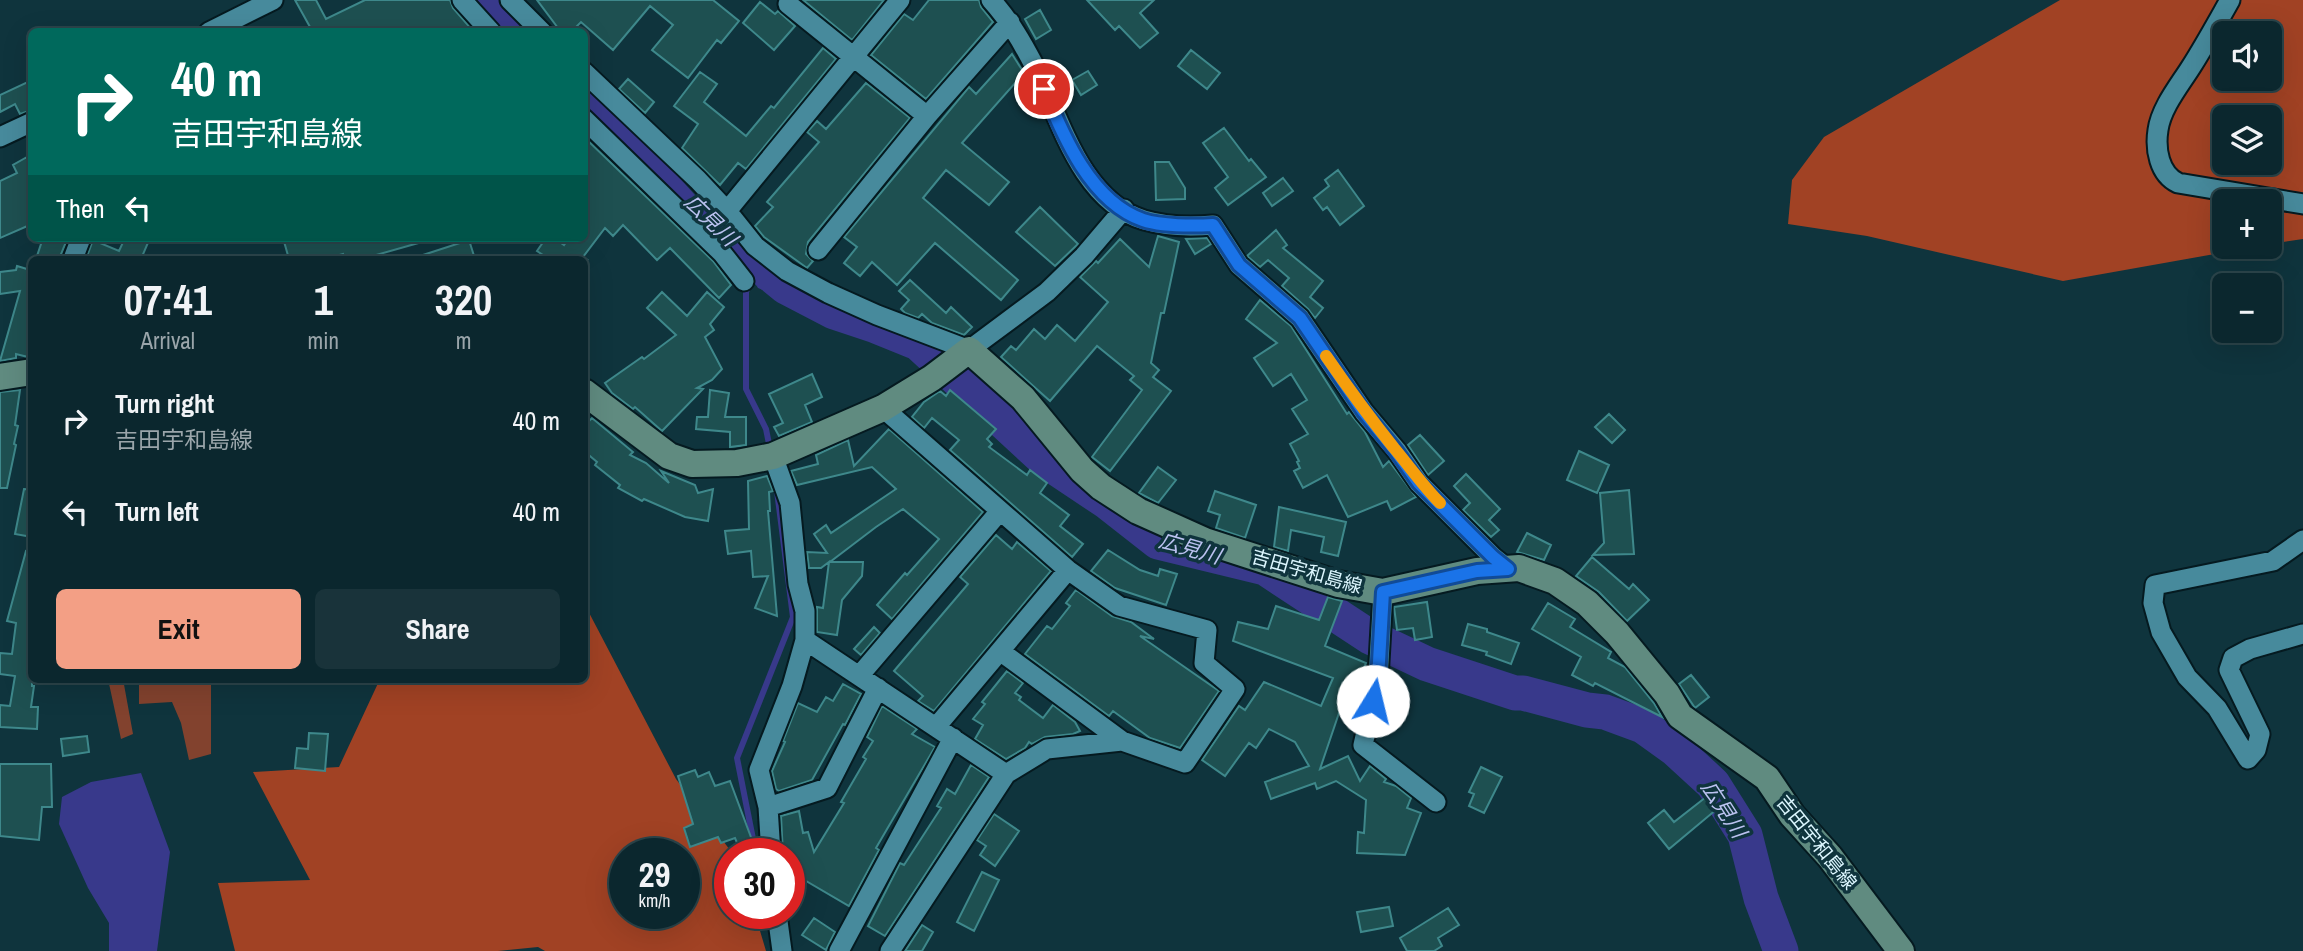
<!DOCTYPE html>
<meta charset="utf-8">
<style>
:root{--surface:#0b272e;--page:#19333a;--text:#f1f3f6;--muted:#9aa5aa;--line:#2b444a;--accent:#f39f85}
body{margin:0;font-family:"Archivo Narrow","Noto Sans JP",sans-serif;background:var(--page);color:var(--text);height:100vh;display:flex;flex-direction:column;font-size:26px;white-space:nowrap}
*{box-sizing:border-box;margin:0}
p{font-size:23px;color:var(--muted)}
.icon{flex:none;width:38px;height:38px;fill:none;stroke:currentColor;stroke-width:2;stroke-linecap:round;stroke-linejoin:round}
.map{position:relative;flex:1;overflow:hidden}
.drawer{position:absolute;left:28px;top:256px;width:560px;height:427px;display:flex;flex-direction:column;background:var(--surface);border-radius:10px;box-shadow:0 7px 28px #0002,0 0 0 2px var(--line)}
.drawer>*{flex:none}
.top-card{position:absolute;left:28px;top:28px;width:560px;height:214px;border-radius:10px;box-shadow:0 7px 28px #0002,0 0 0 2px var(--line);background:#00695c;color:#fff;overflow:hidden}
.fabs{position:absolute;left:2212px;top:21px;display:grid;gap:14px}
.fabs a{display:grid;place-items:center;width:70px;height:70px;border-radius:10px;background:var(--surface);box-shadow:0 7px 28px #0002,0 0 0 2px var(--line);font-size:35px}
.speed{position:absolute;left:609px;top:838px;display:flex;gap:14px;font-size:35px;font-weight:700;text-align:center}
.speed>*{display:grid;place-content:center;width:91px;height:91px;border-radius:50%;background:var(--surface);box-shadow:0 7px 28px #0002,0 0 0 2px var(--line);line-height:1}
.speed small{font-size:18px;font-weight:400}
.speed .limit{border:10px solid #d22;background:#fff;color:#111}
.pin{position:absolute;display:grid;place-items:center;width:60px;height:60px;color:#fff;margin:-30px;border:4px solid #fff;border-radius:50%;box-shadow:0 2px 7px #0007}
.me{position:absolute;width:77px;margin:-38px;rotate:9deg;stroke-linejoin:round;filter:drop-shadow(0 0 5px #0008)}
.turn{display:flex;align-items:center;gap:24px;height:147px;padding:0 28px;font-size:32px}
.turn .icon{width:91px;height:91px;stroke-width:2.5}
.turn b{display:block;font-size:49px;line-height:60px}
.then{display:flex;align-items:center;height:66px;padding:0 28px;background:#0003;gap:14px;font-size:26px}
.eta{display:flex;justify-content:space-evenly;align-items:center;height:119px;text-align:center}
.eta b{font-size:42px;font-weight:700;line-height:49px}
.primary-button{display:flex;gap:14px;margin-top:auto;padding:14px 28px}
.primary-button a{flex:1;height:80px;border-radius:10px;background:var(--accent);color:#111;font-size:28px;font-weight:700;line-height:80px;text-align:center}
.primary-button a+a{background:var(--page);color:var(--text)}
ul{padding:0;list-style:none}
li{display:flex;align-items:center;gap:21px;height:91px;padding:0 28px}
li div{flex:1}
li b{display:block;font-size:26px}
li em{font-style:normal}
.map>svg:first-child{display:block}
</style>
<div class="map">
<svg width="2303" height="951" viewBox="0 0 2303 951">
<rect width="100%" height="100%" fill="#0f343d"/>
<path fill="#82422e" d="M108 679H123L133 734 121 739Z
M139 679H211V754L189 760 181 723 172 702 139 704Z"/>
<path fill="#a14224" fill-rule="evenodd" d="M2060 0H2303V239L2270 244V201H2224V247H2254L2063 281 1867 236 1788 224 1792 180 1824 137ZM2224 33H2270V79H2224ZM2224 117H2270V163H2224Z
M585 605 676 779 733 854H730V914H755L766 951H545L538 947 498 951H235L218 883 310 880 253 772 339 767 380 679H584ZM625 854H684V914H625Z"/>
<path fill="#38398b" d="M472 0H500L530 31H500Z
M584 84 657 153 742 247 786 277 778 296 758 288 743 264 703 222 640 159 585 111Z
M141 773 170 852 157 951H109V923L88 888 59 824 62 797 91 782Z"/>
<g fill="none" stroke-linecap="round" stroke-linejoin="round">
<path stroke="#38398b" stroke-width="6" d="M749 284 746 292V389L766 429 770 449
M756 854 737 758 793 617 777 491"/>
<path stroke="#38398b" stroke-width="35" d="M746 254 786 287 834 312 876 326 918 343 1047 462 1107 502 1158 542 1265 568 1370 637 1427 664 1515 693H1523L1587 710 1605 712 1643 726 1675 749 1713 784 1745 835 1761 898 1781 951"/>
</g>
<path fill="#1e5051" stroke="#3e888b" stroke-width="2" d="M295 0H316L326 19 365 0H450L453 8 474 32H302L310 27Z
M537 0H713L739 21 721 43 717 40 688 78 652 50 673 25 650 6 613 50 581 22 571 32H561Z
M803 0H884L852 40Z
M929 0H979L981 7 993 22 926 99 871 55 904 14 913 20Z
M1087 0H1154L1140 13 1158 33 1140 48 1119 26 1115 30Z
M760 2 775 14 778 11 795 26 774 50 743 23Z
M1040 10 1051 30 1036 39 1025 19Z
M823 48 836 59 746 169 738 163 720 185 682 148 698 124 674 106 700 72 717 84 704 102 746 136 771 106 774 108Z
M1191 50 1220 73 1207 89 1178 66Z
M1012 54 1024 73 962 143 1009 182 989 205 946 170 923 198 1018 280 1001 300 935 243 897 285 872 262 860 276 844 263 857 247 844 237 969 87 976 94Z
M1088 71 1097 85 1081 95 1072 80Z
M628 79 654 102 645 113 619 89Z
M32 80V110L20 114 15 104 0 112V95Z
M866 83 910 118 808 242 806 254 813 261 807 268 764 237 755 226 773 207 767 202 819 142 807 132 817 121 826 129Z
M1224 128 1249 161 1251 159 1266 177 1228 205 1215 188 1228 177 1203 143Z
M584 137 713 261 731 285 719 298 670 248 657 260 623 225 613 236 605 228 583 257 586 259H549L537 251 546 238H554L564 245 569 238H584Z
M27 157 32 166V224L0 238V181L17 173 13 165Z
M1155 162H1169L1185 188V199L1156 200Z
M1338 170 1364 206 1340 225 1327 207 1323 210 1314 198 1329 186 1325 180Z
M1283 178 1293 191 1272 206 1263 193Z
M1040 207 1078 244 1055 266 1016 232Z
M1276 230 1287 245 1283 248 1323 281 1310 297 1323 308 1315 318 1308 309 1282 286 1289 278 1268 260 1260 267 1247 256Z
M1158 236 1179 242 1164 313H1161L1151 363 1159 370 1153 377 1171 391 1110 471 1092 457 1142 390 1130 380 1134 376 1097 346 1050 401 1001 357 1011 346 1016 350 1034 329 1045 339 1057 325 1075 341 1108 302 1080 277 1096 261 1098 263 1120 239 1149 267Z
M43 238H56L66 242 59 259H36Z
M125 238H150L141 259H86L93 240 119 251Z
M283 238H421L422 242 362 259H344L343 254 325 259H289Z
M1207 238 1211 244 1195 254 1186 239Z
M469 240 475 259H421L420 256Z
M17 266 27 269 28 267H32V346L28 357 16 354V358L0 361 20 291 0 294V272L16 270Z
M910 280 946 313 951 307 972 327 964 335 932 323 922 314 918 318 905 313 901 309 909 300 899 291Z
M662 292 687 316 707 292 724 307 710 324 714 330 705 337 722 369 712 380 697 388 703 389 662 431 635 407 633 409 612 393 605 383 642 357 644 359 676 335 647 308Z
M1260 300 1291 326 1347 414 1349 412 1365 432 1383 467 1389 461 1416 497 1391 510 1387 501 1348 517 1327 475 1303 488 1294 471 1300 468 1297 462 1299 461 1290 444 1308 434 1292 409 1307 400 1291 374 1273 386 1254 358 1277 343 1246 319Z
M812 374 822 397 805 405 812 422 779 436 774 427 783 423 769 394Z
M20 390 15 425 18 426 14 444 16 445 7 488H0V392Z
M710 390 729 393 725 417H746V445L730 447V432L696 429 697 417H708Z
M950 390 996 429 987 439 992 444 989 447 1027 475 1030 470 1047 483 1040 493 1069 515 1060 526 1083 544 1072 557 950 450 959 440 932 418 924 428 912 417 924 402 940 391 946 396Z
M1609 414 1625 430 1612 443 1595 427Z
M592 418 633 452 630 455 646 463 669 483 661 471 695 485 698 493 713 489 708 521 685 517 644 499 642 501 618 488 620 485 595 465 597 462 584 451V426Z
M889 429 983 512 892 619 877 605 905 573 907 575 939 539 903 509 876 527 830 562H863L862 576 842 600 837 635 817 632V607L823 608 829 562 821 568H809L807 552 827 553 814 534 826 525 831 533 896 489 872 467 797 485 791 471 818 464 816 455 848 440 854 466Z
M1420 435 1444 461 1428 475 1408 445Z
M1579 451 1609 465 1597 493 1567 480Z
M1158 467 1176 480 1158 503 1139 493Z
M1466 474 1500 509 1489 520 1499 530 1491 537 1463 510 1470 503 1454 486Z
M767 476 773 491 769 492 770 511H768L777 616 755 608 768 576 753 577 751 551 728 554 725 531 749 529 748 481Z
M24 489 32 490V537L15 534Z
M1629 490 1634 554 1593 555 1604 543 1600 493Z
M1215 491 1256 505 1245 538 1216 528 1220 515 1208 511Z
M1279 507 1346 522 1338 556 1321 552 1324 537 1291 530 1288 551 1274 547Z
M1527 533 1551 545 1544 560 1517 552Z
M996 535 1012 549 1017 542 1051 571 934 711 918 701 923 696 894 671 968 584 960 577Z
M1108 550 1140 570 1158 576 1160 569 1177 574 1166 605 1115 588 1091 571Z
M26 551 32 552V686H34L31 707H38L37 729 0 727V705L10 706 15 676 0 674V653L12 654 16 623 7 621Z
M1592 557 1629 589 1633 584 1649 600 1627 621 1599 592 1576 576Z
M1076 590 1112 616 1131 622 1154 639 1140 636 1219 691 1180 748 1150 738 1113 711 1109 716 1025 654 1047 626 1052 629 1070 606 1066 603Z
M1328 597 1342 601 1325 646 1366 663 1357 683 1363 686 1353 708 1348 706 1344 715 1339 713 1320 769 1348 756 1360 781 1370 766 1386 779 1384 782 1396 786 1411 798 1407 808 1421 813 1405 855 1357 853 1358 832 1364 833 1366 800 1336 781 1317 789 1315 783 1271 799 1265 782 1309 766 1295 742 1269 729 1256 748 1249 743 1225 776 1202 760 1239 706 1245 710 1264 682 1321 706 1333 678 1233 641 1238 622 1268 629 1276 606 1319 620Z
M1427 602 1432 637 1415 640 1413 628 1397 630 1394 607Z
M1548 603 1575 619 1570 627 1611 652 1608 658 1625 667 1654 703 1662 717 1595 683 1593 686 1572 675 1581 657 1532 629Z
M1468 624 1487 629V632L1519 643 1511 664 1486 655 1487 652 1462 645Z
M874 627 880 633 861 655 854 649Z
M1007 671 1023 683 1015 693 1021 697 1019 700 1043 718 1053 705 1075 722 1080 731 1073 734 1045 737 1032 744 1029 742 1025 748 1006 759 975 739 983 725 973 719 985 704 982 702Z
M1691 675 1709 697 1695 708 1679 684Z
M843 684 861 694 845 725 843 724 812 780 779 791 776 789 772 771 785 742 783 741 798 703 817 712 826 697 833 701Z
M882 706 917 729 912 734 935 747 876 848 879 850 849 906 789 871V854H783L781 816 799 811 803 833 808 832 814 852 844 803 841 802 866 759 863 757 873 741 867 737Z
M309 733 328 734 325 771 295 768 297 748 308 749Z
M87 736 89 752 63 756 61 739Z
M0 764H51L52 807H42L39 840 0 836Z
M971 765 989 777 885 936 868 926 900 863 904 865 941 808 937 806 947 789 955 794Z
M1481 767 1502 777 1484 813 1469 806 1474 794 1469 792Z
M695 770 698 777 709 772 715 786 730 781 752 840 738 845 735 838 721 843 718 837 690 847 684 828 693 824 678 776Z
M1706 797 1717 809 1669 849 1648 823 1664 810 1674 822Z
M994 814 1019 831 995 866 980 855 986 846 977 840Z
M982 872 999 880 974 931 957 922Z
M1389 907 1393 926 1361 932 1357 912Z
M1448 908 1459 925 1438 938 1442 946 1434 951H1407L1400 938Z
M814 918 835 932 826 950 802 935Z
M922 925 933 932 922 951H905Z"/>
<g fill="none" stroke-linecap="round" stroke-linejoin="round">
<g stroke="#051a20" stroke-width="23">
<path id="street" d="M462 0 491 32
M510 0 542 32
M991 0C1010 21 1022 42 1035 67 1060 119 1081 201 1144 220 1165 226 1192 227 1213 225L1239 265 1300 318 1364 412 1397 451 1419 483 1493 557 1508 569
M2230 0C2217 23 2205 45 2191 67 2179 86 2161 108 2158 130 2155 149 2159 174 2178 183L2303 204
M788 4 927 116
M209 32 273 0
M584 72 698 180 727 211 755 246 787 271 828 293 877 315 969 350 1047 292 1084 256 1124 209
M584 119 722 253 744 281
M0 137 32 122
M727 211 900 0
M818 250 927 116 1010 22
M73 259 81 238
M883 408 1068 570 1119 606 1207 630 1204 663 1235 689 1185 763 1122 741 1047 749 1006 774 890 951
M2303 540 2273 561 2155 585 2153 603 2161 632 2187 677 2217 708 2248 759 2256 750 2260 734 2229 670 2233 658 2250 649 2303 634
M1383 592 1378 679 1363 745 1436 802
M805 640 1006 774
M1000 651 1122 741
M859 676 1000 511
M936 727 1068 570
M768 807 827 788 878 688
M771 854 768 807 759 770 792 686 805 640V611L798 584 790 503 773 456
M777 914 782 951
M839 951 953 738"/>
</g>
<g stroke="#051a20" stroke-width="30">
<path id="secondary" d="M0 377 32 372
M584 392 669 456 692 464 737 463 773 456 883 408 932 378 969 350 1023 398 1082 470 1101 487 1138 511 1205 541 1338 584 1383 592 1477 571 1519 568 1555 581 1587 603 1617 633 1667 694 1680 716 1767 778 1792 815 1830 857 1901 951"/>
</g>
<use href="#street" stroke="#478a9c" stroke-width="19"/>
<use href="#secondary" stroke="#608b80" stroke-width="26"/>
</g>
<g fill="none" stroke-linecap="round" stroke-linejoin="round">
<g stroke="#114b97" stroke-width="18">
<path id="route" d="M1044 89C1063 136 1091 202 1143 220 1161 226 1194 226 1213 225L1239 265 1300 318 1364 412 1396 451 1419 483 1493 557 1508 569 1477 571 1383 592 1378 679 1373 701"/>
</g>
<use href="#route" stroke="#1a73e8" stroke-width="12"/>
<path stroke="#f59e0b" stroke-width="12" d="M1326 356C1348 388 1370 418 1394 448 1410 467 1423 486 1440 503"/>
</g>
<g text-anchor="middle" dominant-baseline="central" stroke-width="7" stroke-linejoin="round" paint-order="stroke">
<g font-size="19" fill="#dcf6fe" stroke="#0f343d">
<text transform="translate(1307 571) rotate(16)">吉田宇和島線</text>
<text transform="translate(1817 842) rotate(51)">吉田宇和島線</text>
</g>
<g font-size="21" font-style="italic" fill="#bbc2f0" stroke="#0f343d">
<text transform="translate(711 220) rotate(44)">広見川</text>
<text transform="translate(1190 548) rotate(16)">広見川</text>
<text transform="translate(1724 809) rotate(57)">広見川</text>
</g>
</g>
</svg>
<div class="fabs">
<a><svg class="icon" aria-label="sound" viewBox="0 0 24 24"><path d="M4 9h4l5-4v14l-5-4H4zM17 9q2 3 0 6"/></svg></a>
<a><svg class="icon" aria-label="layers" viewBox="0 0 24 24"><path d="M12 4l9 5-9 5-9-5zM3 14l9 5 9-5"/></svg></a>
<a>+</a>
<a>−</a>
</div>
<div class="speed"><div>29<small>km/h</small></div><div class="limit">30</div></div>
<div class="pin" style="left:1044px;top:89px;background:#d93025"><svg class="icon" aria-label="arrive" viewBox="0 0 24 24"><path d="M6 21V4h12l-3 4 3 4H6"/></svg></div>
<svg class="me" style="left:1373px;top:701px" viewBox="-20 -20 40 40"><circle r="19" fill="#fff"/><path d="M0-13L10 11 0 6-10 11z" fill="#1a73e8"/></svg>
<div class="top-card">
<div class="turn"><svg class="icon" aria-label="right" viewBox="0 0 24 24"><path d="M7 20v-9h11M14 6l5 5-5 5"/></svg><div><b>40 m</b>吉田宇和島線</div></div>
<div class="then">Then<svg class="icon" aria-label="left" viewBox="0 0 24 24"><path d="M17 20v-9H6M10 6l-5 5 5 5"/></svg></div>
</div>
<section class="drawer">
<div class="eta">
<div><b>07:41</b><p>Arrival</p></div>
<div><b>1</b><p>min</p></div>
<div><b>320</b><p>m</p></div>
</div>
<ul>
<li><svg class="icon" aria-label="right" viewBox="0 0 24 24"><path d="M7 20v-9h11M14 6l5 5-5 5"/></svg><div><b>Turn right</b><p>吉田宇和島線</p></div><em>40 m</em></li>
<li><svg class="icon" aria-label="left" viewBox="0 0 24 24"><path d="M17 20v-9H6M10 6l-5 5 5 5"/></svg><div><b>Turn left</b></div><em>40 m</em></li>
</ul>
<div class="primary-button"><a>Exit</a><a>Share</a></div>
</section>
</div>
